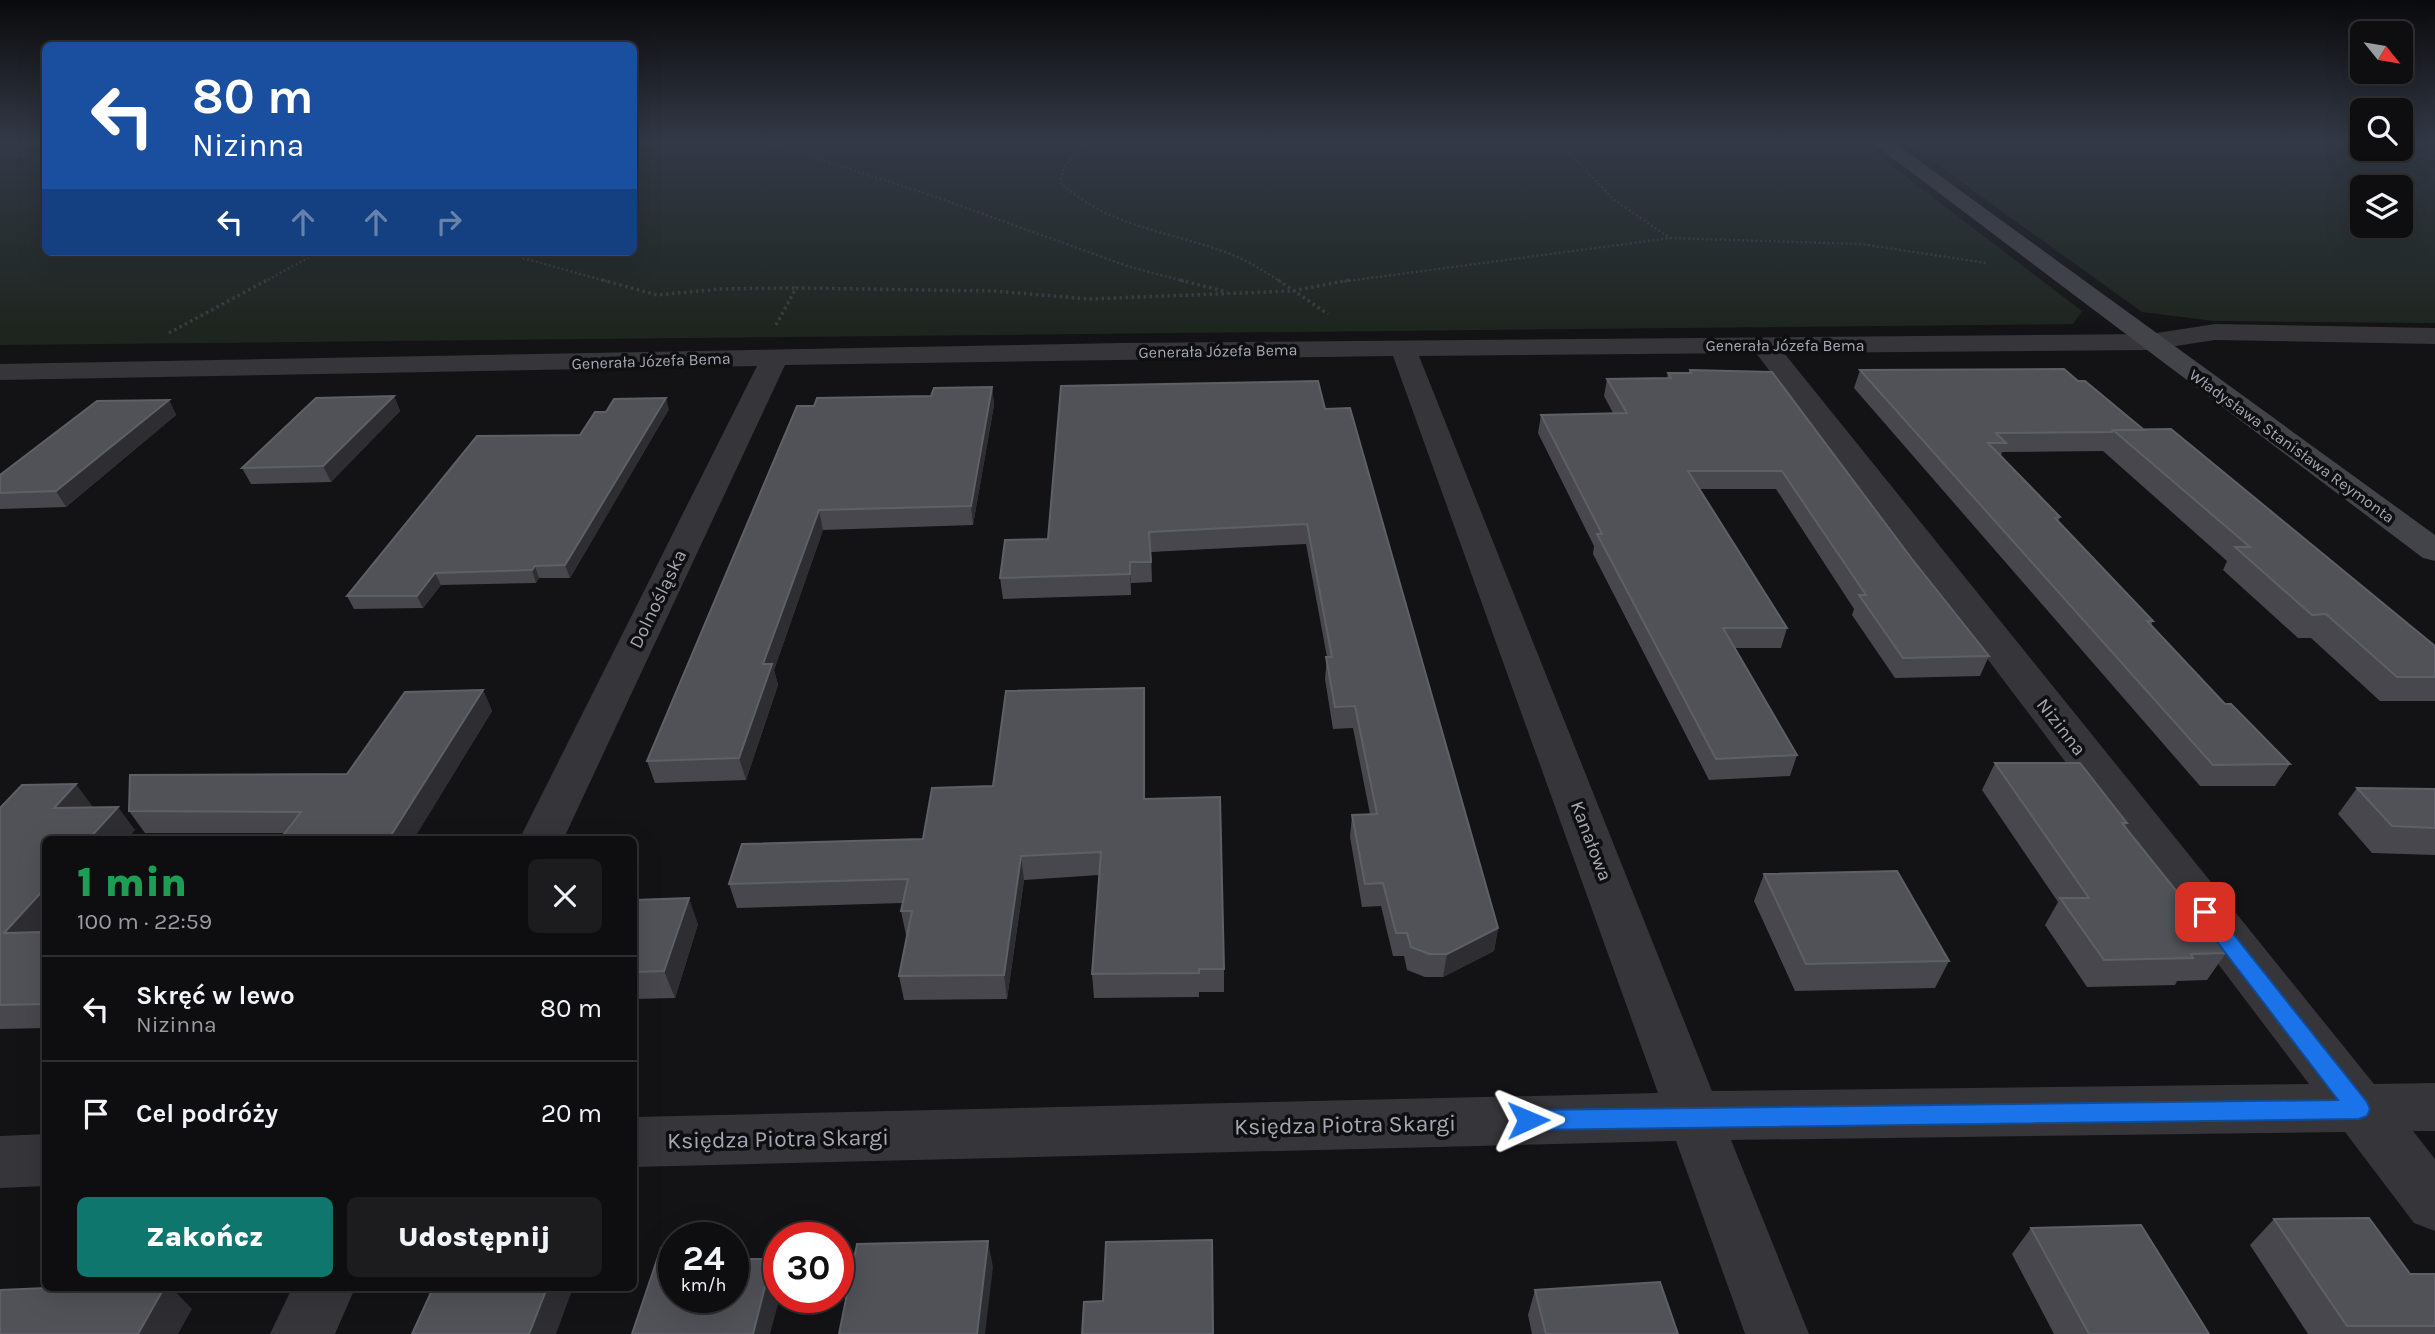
<!DOCTYPE html>
<html lang="pl">
<meta charset="utf-8">
<style>
:root{--surface:#0e0e10;--page:#1c1c1e;--text:#f1f3f6;--muted:#9b9c9f;--line:#2e2e30;--accent:#0f766e}
body{margin:0;font-family:Karla,sans-serif;background:var(--page);color:var(--text);height:100vh;display:flex;flex-direction:column;font-size:26px;white-space:nowrap}
*{box-sizing:border-box;margin:0}
p{font-size:23px;color:var(--muted)}
.icon{flex:none;width:38px;height:38px;fill:none;stroke:currentColor;stroke-width:2;stroke-linecap:round;stroke-linejoin:round}
.map{position:relative;flex:1;overflow:hidden}
.sheet{position:absolute;left:42px;top:836px;width:595px;height:455px;display:flex;flex-direction:column;background:var(--surface);border-radius:10px;box-shadow:0 7px 28px #0002,0 0 0 2px var(--line)}
.sheet>*{flex:none}
.guide{position:absolute;left:42px;top:42px;width:595px;height:214px;border-radius:10px;box-shadow:0 7px 28px #0002,0 0 0 2px var(--line);background:#1a4fa0;color:#fff;overflow:hidden}
.needle{width:46px;rotate:120deg}
.tools{position:absolute;left:2350px;top:21px;display:grid;gap:14px}
.tools a{display:grid;place-items:center;width:63px;height:63px;border-radius:10px;background:var(--surface);box-shadow:0 7px 28px #0002,0 0 0 2px var(--line);font-size:35px}
.speed{position:absolute;left:658px;top:1222px;display:flex;gap:14px;font-size:35px;font-weight:700;text-align:center}
.speed>*{display:grid;place-content:center;width:91px;height:91px;border-radius:50%;background:var(--surface);box-shadow:0 7px 28px #0002,0 0 0 2px var(--line);line-height:1}
.speed small{font-size:18px;font-weight:400}
.speed .limit{border:10px solid #d22;background:#fff;color:#111}
.pin{position:absolute;display:grid;place-items:center;width:60px;height:60px;color:#fff;margin:-30px;border-radius:14px;box-shadow:0 4px 10px #0006}
.me{position:absolute;width:77px;margin:-38px;rotate:89deg;stroke-linejoin:round;filter:drop-shadow(0 0 5px #0008)}
.turn{display:flex;align-items:center;gap:24px;height:147px;padding:0 35px;font-size:32px}
.turn .icon{width:91px;height:91px;stroke-width:2.5}
.turn b{display:block;font-size:49px;line-height:60px}
.lanes{display:flex;align-items:center;height:66px;padding:0 35px;background:#0003;justify-content:center;gap:35px;direction:ltr}
.lanes .off{opacity:.35}
.round{display:grid;place-items:center;flex:none;width:74px;height:74px;border-radius:10px;background:var(--page)}
.headline{display:flex;align-items:center;justify-content:space-between;height:119px;padding:0 35px}
h1{font-size:42px;font-weight:800;line-height:52px;color:#1e9e55}
.button{display:flex;gap:14px;margin-top:auto;padding:14px 35px}
.button a{flex:1;height:80px;border-radius:10px;background:var(--accent);color:#fff;font-size:28px;font-weight:800;line-height:80px;text-align:center}
.button a+a{background:var(--page);color:var(--text)}
ul{padding:0;list-style:none}
li{display:flex;align-items:center;gap:21px;height:105px;padding:0 35px;border-top:2px solid var(--line)}
li div{flex:1}
li b{display:block;font-size:26px}
li em{font-style:normal}
.map>svg:first-child{display:block}
</style>
<div class="map">
<svg width="2435" height="1334" viewBox="0 0 2435 1334">
<rect width="100%" height="100%" fill="#131315"/>
<path fill="#1e251f" fill-rule="evenodd" d="M0 141H45L46 252H634V141H1859L2082 311 2073 324 0 345Z
M1904 141H2362V149H2401V141H2435V323L2214 321 2142 312ZM2362 187H2401V226H2362Z"/>
<g fill="none" stroke-linecap="round" stroke-linejoin="round">
<path stroke="#3b3c41" stroke-width="2.5" stroke-dasharray="2 2.5" stroke-linecap="butt" d="M764 141 936 197 1130 267 1187 282
M1086 141 1064 168 1060 182C1107 227 1169 231 1228 253 1247 260 1264 271 1281 282
M1558 141 1613 199 1670 238
M2357 141 2362 143
M2390 149 2435 159
M0 153 46 158
M501 252 609 282
M264 282 319 252
M1340 282 1671 238 1861 244 1986 263"/>
<path stroke="#3b3c41" stroke-width="3.5" stroke-dasharray="2.5 3.5" stroke-linecap="butt" d="M602 280 657 295 720 289 796 288
M1180 280 1227 292
M1278 280 1328 314
M776 325 796 288 994 291 1090 299 1292 291 1349 280
M169 333 267 280"/>
<path fill="#35353a" fill-rule="evenodd" d="M2215 324 2435 328V344L2215 340 2150 350 1784 353 2374 1084 2435 1083V1131H2413L2435 1159V1231L2414 1223 2345 1132 1731 1140 1809 1334H1745L1676 1141 634 1167V1117L1658 1093 1393 356 785 365 563 840H519L757 366 0 380V364L1121 343 2150 334ZM1756 353 2309 1084 1712 1091 1419 356Z
M46 1134V1186L0 1188V1136Z
M292 1288H355L335 1334H270Z"/>
<path fill="#43444a" fill-rule="evenodd" d="M1870 141H1892L2435 535V561L2423 558Z"/>
</g>
<path fill="#47474d" d="M1690 370 1912 559 1989 656 1980 676 1895 678 1852 615 1854 609 1776 489H1700L1787 628 1781 648H1735L1797 755 1790 776 1709 780 1593 554 1594 546 1538 433 1541 415 1613 413 1604 396 1607 379 1667 378 1668 373H1689Z
M1860 370 2144 430 2435 646V701H2380L2311 638H2298L2223 570 2227 561 2103 451 2002 452 2001 456 2060 517 2058 522 2153 621 2151 625 2225 704 2290 764 2275 786H2200L1854 388Z
M992 387 994 405 973 525 823 530 774 670 778 685 746 780 655 783 647 761 814 406 931 396Z
M394 396 400 411 331 482 251 484 242 468Z
M169 400 176 415 66 507 0 509V475Z
M669 409 570 578H539L536 583 441 585 423 608 354 609 347 596 580 435Z
M1325 409 1498 928 1494 951 1443 977H1425L1407 970 1404 956H1393L1381 906 1362 907 1350 837 1352 815 1370 814 1353 728 1333 729 1325 679 1327 657 1306 544 1151 552 1152 582 1131 583V595L1003 599 1000 578 1048 539Z
M1144 688 1145 799 1224 969V992H1199V997L1094 998 1092 974 1099 875 1024 880 1007 999 904 1000 899 976 907 935H906L901 911 902 903 737 908 729 884 923 839 993 786Z
M483 690 492 711 413 840H282L281 838 285 833H145L129 811 347 774Z
M1995 763 2127 823 2125 827 2226 953 2207 980 2177 981 2175 985 2087 987 2045 925 2058 902 1982 790Z
M2357 788 2435 789V855L2372 853 2338 814Z
M92 807 135 830 46 840V1028L0 1029V808Z
M1764 874 1949 961 1935 988 1795 991 1754 901Z
M634 900 698 924 675 998 634 999Z
M2274 1219 2410 1274H2435V1334H2308L2250 1245Z
M2031 1228 2209 1334H2054L2012 1254Z
M1535 1290 1678 1334H1532L1528 1315Z"/>
<path fill="#2e2e32" d="M992 387 994 405 973 525 971 506Z
M394 396 400 411 331 482 323 466Z
M666 398 669 409 570 578 565 565Z
M169 400 176 415 66 507 56 491Z
M819 510 823 530 774 670 778 685 746 780 739 758 763 664Z
M1130 562 1131 583V595L1130 574Z
M535 566 539 578 536 583 532 570Z
M435 573 441 585 423 608 417 596Z
M1144 688 1145 710V823L1144 799Z
M483 690 492 711 413 840H388Z
M76 784 93 807 54 808Z
M118 807 135 830 126 840H88Z
M1021 856 1024 880 1007 999 1004 975Z
M46 887V931L4 933Z
M689 898 698 924 675 998 664 971Z
M1498 928 1494 951 1443 977 1447 954Z
M988 1241 993 1267 985 1334H977Z
M772 1259 779 1276V1297H780L770 1334H753Z
M164 1288H172L192 1309 178 1334H138Z
M547 1288H573L556 1334H529Z"/>
<path fill="#515258" stroke="#5e6067" stroke-width="2" d="M2064 369 2078 381H2085L2144 430H2113L2112 432 1996 433 2006 443H1988L2060 517 2055 518 2153 621H2147L2225 704H2231L2290 764 2213 765 1860 370Z
M1690 370 1772 372 1912 559 1989 656 1903 658 1859 595H1866L1782 471H1688L1787 628H1723L1797 755 1716 759 1597 534H1602L1541 415 1627 413 1607 379 1671 378 1668 373H1691Z
M1318 381 1325 409 1350 408 1498 928 1447 954H1429L1411 947 1407 933H1396L1383 883 1365 884 1352 815 1377 814 1355 706 1335 707 1326 657H1332L1307 524 1149 532 1151 562H1130V574L1000 578 1005 540 1048 539 1061 386Z
M992 387 971 506 819 510 763 664H772L739 758 647 761 797 406H814L817 398 931 396 934 388Z
M394 396 323 466 242 468 316 398Z
M666 398 565 565 535 566 532 570 435 573 417 596H347L477 436 580 435 595 412H606L614 399Z
M169 400 56 491 0 493V475L97 401Z
M2171 429 2435 646V677H2397L2326 614 2312 615 2235 547H2250L2113 430Z
M1144 688V799L1220 797 1224 969H1199V973L1092 974 1101 852 1021 856 1004 975 899 976 912 911H901L908 879 729 884 742 844 923 839 932 788 993 786 1006 691Z
M483 690 388 840H301L302 838H281L301 812 129 811 130 775 347 774 405 692Z
M1995 763H2080L2127 823H2122L2226 953 2191 954 2193 958 2104 960 2060 898H2089Z
M76 784 54 808 118 807 88 840H46V887L4 933 46 932V1004L0 1005V808L22 785Z
M2357 788 2435 789V828L2392 826Z
M1897 871 1949 961 1806 964 1764 874Z
M689 898 664 971 634 972V900Z
M2369 1218 2410 1274H2435V1326H2347L2274 1219Z
M2141 1225 2209 1334H2089L2031 1228Z
M1212 1240 1213 1334H1082L1084 1302 1103 1301 1106 1242Z
M988 1241 977 1334H839L857 1244Z
M661 1248H674V1297H733V1259H772L753 1334H632Z
M1660 1282 1678 1334H1546L1535 1290Z
M46 1288H164L138 1334H0V1290Z
M433 1288H547L529 1334H412Z"/>
<linearGradient id="sky" x2="0" y2="1"><stop stop-color="#0a0a0c"/><stop offset="0.43" stop-color="#333946"/><stop offset="1" stop-color="#333946" stop-opacity="0"/></linearGradient>
<rect width="2435" height="328" fill="url(#sky)"/>
<path fill="#1a73e8" stroke="#114b97" stroke-width="2" d="M2205 904 2212 907 2367 1102 2370 1109 2367 1116 2359 1119 1528 1130 1519 1127 1516 1120 1519 1113 1528 1110 2338 1100 2198 917 2196 912 2198 907Z"/>
<g text-anchor="middle" dominant-baseline="central" stroke-width="7" stroke-linejoin="round" paint-order="stroke">
<g font-size="16" fill="#a5a9b5" stroke="#0f0e10">
<text x="1785" y="345">Generała Józefa Bema</text>
<text transform="translate(1218 351) rotate(-1)">Generała Józefa Bema</text>
<text transform="translate(651 361) rotate(-2)">Generała Józefa Bema</text>
<text transform="translate(2292 446) rotate(36)">Władysława Stanisława Reymonta</text>
</g>
<g font-size="19" fill="#a5a9b5" stroke="#0f0e10">
<text transform="translate(658 599) rotate(-64)">Dolnośląska</text>
<text transform="translate(2061 727) rotate(52)">Nizinna</text>
<text transform="translate(1591 841) rotate(69)">Kanałowa</text>
</g>
<g font-size="23" fill="#a5a9b5" stroke="#0f0e10">
<text transform="translate(1345 1125) rotate(-1)">Księdza Piotra Skargi</text>
<text transform="translate(778 1139) rotate(-1)">Księdza Piotra Skargi</text>
</g>
</g>
</svg>
<div class="tools">
<a><svg class="needle" viewBox="-14 -14 28 28"><path d="M0-13l5 13h-10z" fill="#e53935"/><path d="M0 13l5-13h-10z" fill="#9b9c9f"/></svg></a>
<a><svg class="icon" aria-label="search" viewBox="0 0 24 24"><circle cx="10" cy="10" r="6"/><path d="M15 15l6 6"/></svg></a>
<a><svg class="icon" aria-label="layers" viewBox="0 0 24 24"><path d="M12 4l9 5-9 5-9-5zM3 14l9 5 9-5"/></svg></a>
</div>
<div class="speed"><div>24<small>km/h</small></div><div class="limit">30</div></div>
<div class="pin" style="left:2205px;top:912px;background:#d93025"><svg class="icon" aria-label="arrive" viewBox="0 0 24 24"><path d="M6 21V4h12l-3 4 3 4H6"/></svg></div>
<svg class="me" style="left:1528px;top:1120px" viewBox="-20 -20 40 40"><path d="M0-17L14 15 0 8-14 15z" fill="#1a73e8" stroke="#fff" stroke-width="4"/></svg>
<div class="guide">
<div class="turn"><svg class="icon" aria-label="left" viewBox="0 0 24 24"><path d="M17 20v-9H6M10 6l-5 5 5 5"/></svg><div><b>80 m</b>Nizinna</div></div>
<div class="lanes"><svg class="icon" aria-label="left" viewBox="0 0 24 24"><path d="M17 20v-9H6M10 6l-5 5 5 5"/></svg><svg class="icon off" aria-label="ahead" viewBox="0 0 24 24"><path d="M12 20V5M6 11l6-6 6 6"/></svg><svg class="icon off" aria-label="ahead" viewBox="0 0 24 24"><path d="M12 20V5M6 11l6-6 6 6"/></svg><svg class="icon off" aria-label="right" viewBox="0 0 24 24"><path d="M7 20v-9h11M14 6l5 5-5 5"/></svg></div>
</div>
<section class="sheet">
<div class="headline"><div><h1>1 min</h1><p>100 m · 22:59</p></div><a class="round"><svg class="icon" aria-label="close" viewBox="0 0 24 24"><path d="M6 6l12 12M18 6L6 18"/></svg></a></div>
<ul>
<li><svg class="icon" aria-label="left" viewBox="0 0 24 24"><path d="M17 20v-9H6M10 6l-5 5 5 5"/></svg><div><b>Skręć w lewo</b><p>Nizinna</p></div><em>80 m</em></li>
<li><svg class="icon" aria-label="arrive" viewBox="0 0 24 24"><path d="M6 21V4h12l-3 4 3 4H6"/></svg><div><b>Cel podróży</b></div><em>20 m</em></li>
</ul>
<div class="button"><a>Zakończ</a><a>Udostępnij</a></div>
</section>
</div>
